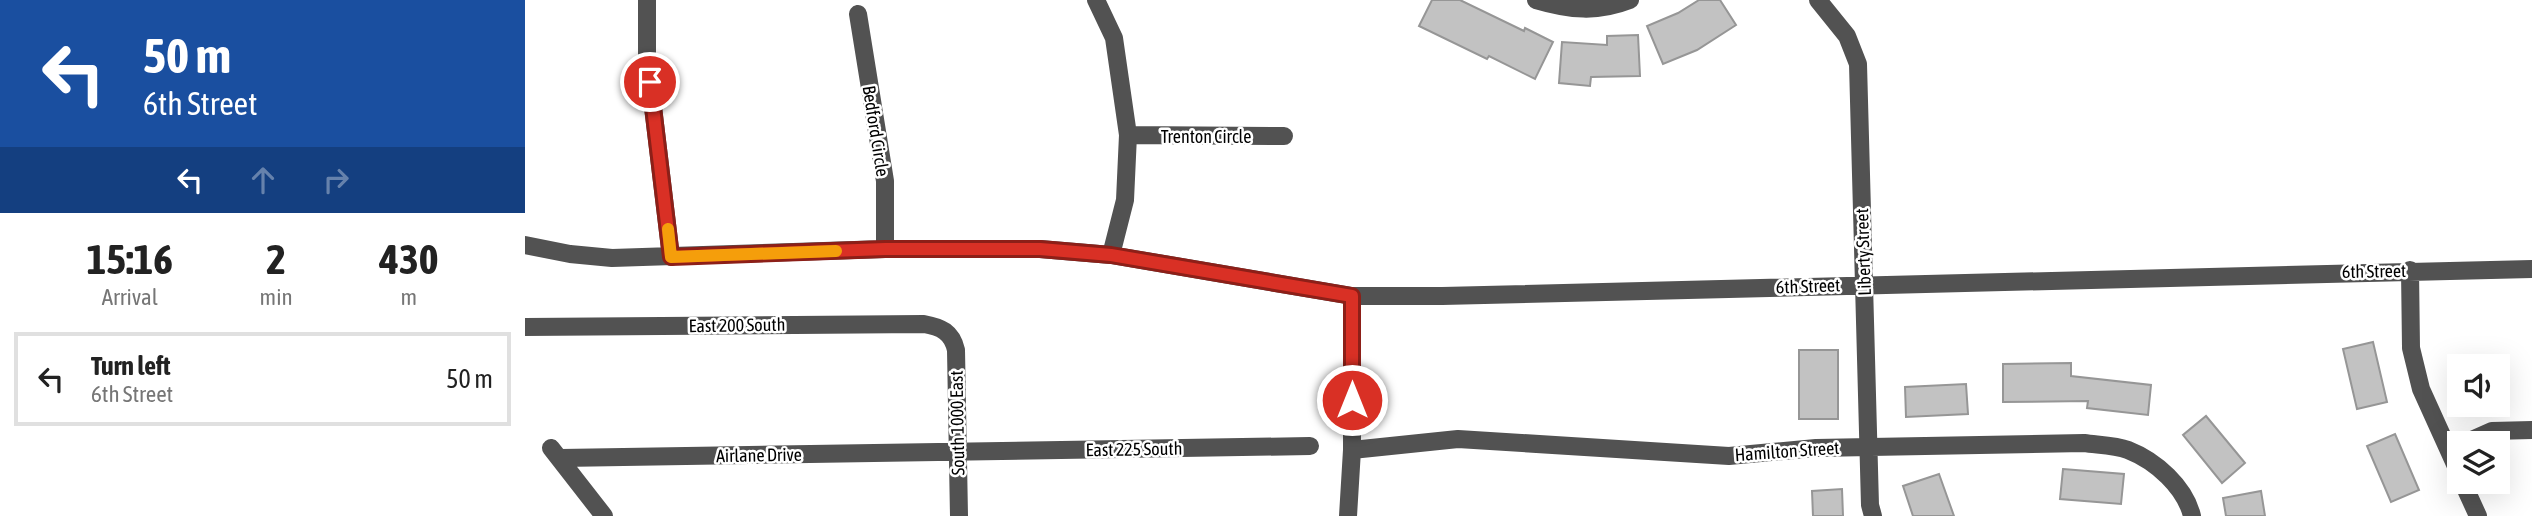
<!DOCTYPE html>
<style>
:root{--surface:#fff;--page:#f6f6f6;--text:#222;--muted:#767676;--line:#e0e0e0}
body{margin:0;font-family:"Asap Condensed",sans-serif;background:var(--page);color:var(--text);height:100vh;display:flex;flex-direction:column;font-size:26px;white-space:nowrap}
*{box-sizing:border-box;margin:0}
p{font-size:23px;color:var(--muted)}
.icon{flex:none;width:38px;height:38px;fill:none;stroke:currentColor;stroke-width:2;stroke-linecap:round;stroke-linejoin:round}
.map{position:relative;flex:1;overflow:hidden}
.sheet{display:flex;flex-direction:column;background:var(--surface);width:525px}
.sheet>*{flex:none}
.hud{background:#1a4fa0;color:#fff;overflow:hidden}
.controls{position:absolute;left:1922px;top:354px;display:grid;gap:14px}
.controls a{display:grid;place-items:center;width:63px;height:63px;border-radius:0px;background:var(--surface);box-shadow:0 7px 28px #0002;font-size:35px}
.pin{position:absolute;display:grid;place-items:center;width:60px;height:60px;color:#fff;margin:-30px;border:4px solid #fff;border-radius:50%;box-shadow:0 2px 7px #0007}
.me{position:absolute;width:77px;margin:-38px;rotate:0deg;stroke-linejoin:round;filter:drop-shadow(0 0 5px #0008)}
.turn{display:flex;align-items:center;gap:24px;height:147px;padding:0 28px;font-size:32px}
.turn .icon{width:91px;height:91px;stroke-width:2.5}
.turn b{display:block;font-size:49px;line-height:60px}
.lanes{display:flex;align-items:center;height:66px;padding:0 28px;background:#0003;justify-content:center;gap:35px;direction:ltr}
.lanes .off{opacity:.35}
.eta{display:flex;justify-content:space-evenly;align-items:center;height:119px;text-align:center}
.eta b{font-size:42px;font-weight:700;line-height:49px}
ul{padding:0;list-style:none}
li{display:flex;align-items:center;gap:21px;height:94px;margin:0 14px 10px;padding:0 14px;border:4px solid var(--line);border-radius:0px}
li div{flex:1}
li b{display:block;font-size:26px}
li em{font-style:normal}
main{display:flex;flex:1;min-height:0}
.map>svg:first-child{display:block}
</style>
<main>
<section class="sheet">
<div class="hud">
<div class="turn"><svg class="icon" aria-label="left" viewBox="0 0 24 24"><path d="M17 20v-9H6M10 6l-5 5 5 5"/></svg><div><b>50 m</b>6th Street</div></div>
<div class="lanes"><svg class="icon" aria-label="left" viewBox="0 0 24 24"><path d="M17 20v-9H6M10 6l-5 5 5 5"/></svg><svg class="icon off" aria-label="ahead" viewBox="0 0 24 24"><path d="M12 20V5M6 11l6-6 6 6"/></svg><svg class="icon off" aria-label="right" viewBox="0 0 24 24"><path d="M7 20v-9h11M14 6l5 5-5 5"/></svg></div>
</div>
<div class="eta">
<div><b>15:16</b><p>Arrival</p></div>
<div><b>2</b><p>min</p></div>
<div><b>430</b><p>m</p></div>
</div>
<ul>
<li><svg class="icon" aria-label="left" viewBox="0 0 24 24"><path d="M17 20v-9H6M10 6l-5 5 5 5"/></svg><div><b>Turn left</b><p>6th Street</p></div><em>50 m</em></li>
</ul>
</section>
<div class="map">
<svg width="2007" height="516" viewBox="0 0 2007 516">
<rect width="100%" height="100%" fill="#fff"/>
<path fill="#c2c2c2" stroke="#969696" stroke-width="2" d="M907 0H935L999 31 1000 28 1028 42 1010 79 964 56 962 59 894 26Z
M1174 0H1195L1211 25 1172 50 1138 64 1122 26 1153 13Z
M1113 35 1115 76 1066 77 1065 86 1034 83 1037 42 1082 45V36Z
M1848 342 1862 402 1832 409 1818 349Z
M1274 350H1313V419H1274Z
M1546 363V376L1626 385 1623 415 1562 408 1563 401 1478 402V364Z
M1441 384 1443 414 1381 417 1380 387Z
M1681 416 1720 463 1697 483 1658 435Z
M1870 434 1894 490 1866 502 1842 446Z
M1538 469 1599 474 1596 504 1535 499Z
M1414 474 1429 516H1388L1378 486Z
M1317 489 1318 516H1288L1287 491Z
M1736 491 1740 516H1701L1698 498Z"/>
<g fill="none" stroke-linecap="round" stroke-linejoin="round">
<path stroke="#525252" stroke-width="18" d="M122 0V57L146 257
M571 0 589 38 603 135 600 200 586 255
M1011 0C1045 10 1072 13 1105 0
M1293 0 1322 36 1333 64 1345 505 1348 516
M333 14 360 181V249
M603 135 759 136
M0 245 45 254 87 258 360 249H515L586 255 827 296H917L2007 269
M1885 270 1886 348 1896 389 1934 473
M0 327 399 324C416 327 427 332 431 350L434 516
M1940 443 1967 431 2007 430
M26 448 79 516
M827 450 933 439 1204 456 1291 448 1559 443C1573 445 1590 445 1603 450 1631 461 1660 487 1667 516
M36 458 785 446
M1937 481 1953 516
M823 516 827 450V296"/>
</g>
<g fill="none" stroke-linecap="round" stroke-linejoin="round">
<g stroke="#8d1f18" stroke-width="18">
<path id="route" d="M125 82 146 257 360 249H515L586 255 827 296V400"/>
</g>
<use href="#route" stroke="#d93025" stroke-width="12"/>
<path stroke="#f59e0b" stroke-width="12" d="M143 229 146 257 311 251"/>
</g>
<g text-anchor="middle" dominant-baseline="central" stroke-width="5" stroke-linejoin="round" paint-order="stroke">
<g font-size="18" fill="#000" stroke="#fff">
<text transform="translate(351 131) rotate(81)">Bedford Circle</text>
<text x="681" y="136">Trenton Circle</text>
<text transform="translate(1338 252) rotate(-92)">Liberty Street</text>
<text transform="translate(1849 271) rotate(-1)">6th Street</text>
<text transform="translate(1283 286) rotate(-2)">6th Street</text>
<text transform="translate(212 325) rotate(-1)">East 200 South</text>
<text transform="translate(432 423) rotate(-91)">South 1000 East</text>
<text transform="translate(609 449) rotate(-1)">East 225 South</text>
<text transform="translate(1262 451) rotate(-4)">Hamilton Street</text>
<text transform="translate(234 455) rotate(-1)">Airlane Drive</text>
</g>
</g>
</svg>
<div class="controls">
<a><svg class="icon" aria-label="sound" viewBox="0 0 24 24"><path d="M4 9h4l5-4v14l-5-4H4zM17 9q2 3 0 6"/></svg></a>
<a><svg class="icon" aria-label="layers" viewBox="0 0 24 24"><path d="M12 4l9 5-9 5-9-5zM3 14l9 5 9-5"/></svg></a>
</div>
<div class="pin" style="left:125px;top:82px;background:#d93025"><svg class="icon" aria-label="arrive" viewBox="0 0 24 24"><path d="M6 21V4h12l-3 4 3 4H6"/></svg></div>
<svg class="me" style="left:827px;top:400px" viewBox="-20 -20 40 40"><circle r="17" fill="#d93025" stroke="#fff" stroke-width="3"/><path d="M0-11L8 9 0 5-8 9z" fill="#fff"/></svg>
</div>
</main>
